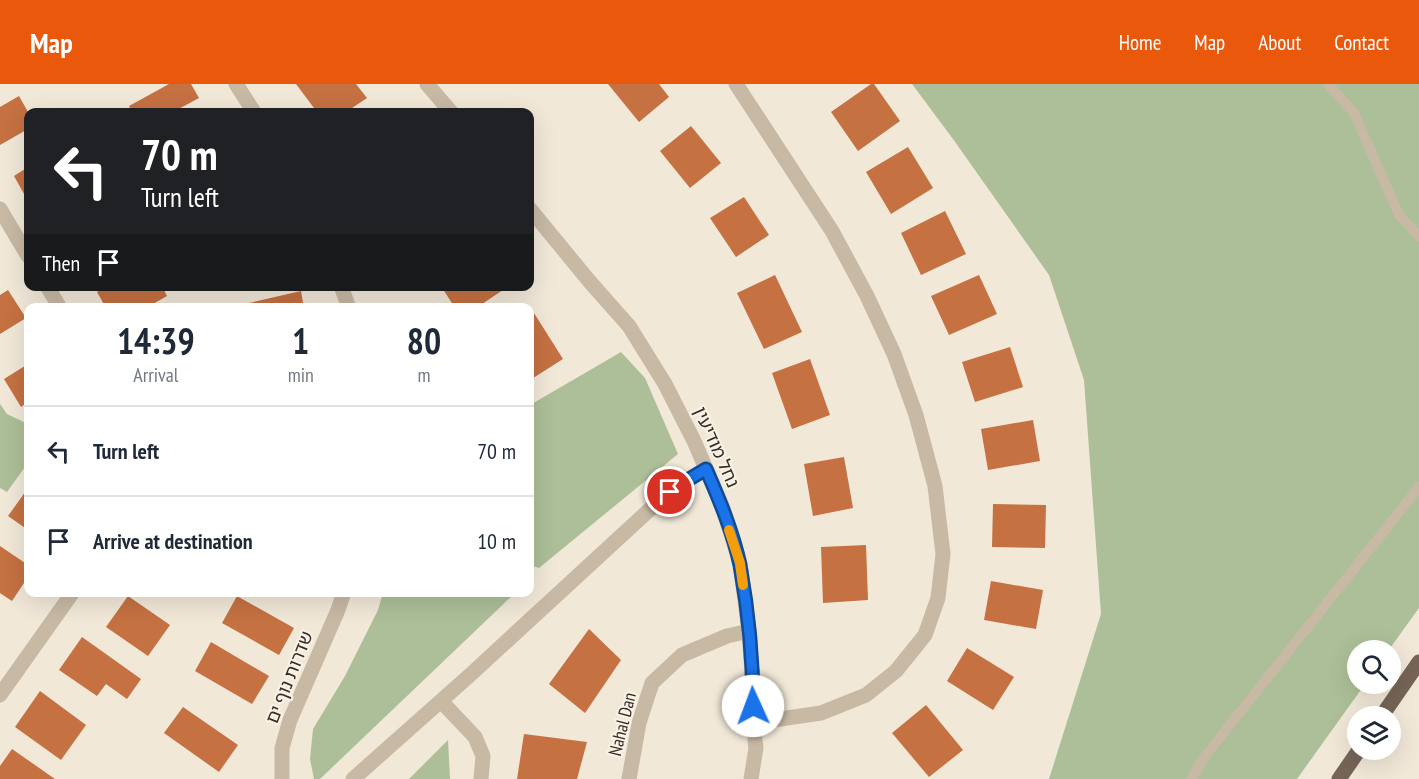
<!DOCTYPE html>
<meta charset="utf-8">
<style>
:root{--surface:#fff;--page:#f2f2f3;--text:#1f2937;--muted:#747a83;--line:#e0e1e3;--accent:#ea580c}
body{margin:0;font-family:"PT Sans Narrow","Noto Sans Hebrew",sans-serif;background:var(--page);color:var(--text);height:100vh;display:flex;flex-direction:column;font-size:22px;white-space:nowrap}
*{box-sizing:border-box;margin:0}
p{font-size:20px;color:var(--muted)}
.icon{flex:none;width:33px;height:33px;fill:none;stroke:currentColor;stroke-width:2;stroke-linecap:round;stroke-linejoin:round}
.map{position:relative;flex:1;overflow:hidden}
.details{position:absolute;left:24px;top:219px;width:510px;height:294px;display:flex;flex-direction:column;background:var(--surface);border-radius:12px;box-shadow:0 6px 24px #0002}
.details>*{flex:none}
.top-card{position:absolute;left:24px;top:24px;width:510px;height:183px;border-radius:12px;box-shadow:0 6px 24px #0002;background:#202124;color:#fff;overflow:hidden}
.tools{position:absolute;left:1347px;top:556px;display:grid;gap:12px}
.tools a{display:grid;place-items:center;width:54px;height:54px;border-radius:50%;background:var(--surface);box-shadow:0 6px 24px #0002;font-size:30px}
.pin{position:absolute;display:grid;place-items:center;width:51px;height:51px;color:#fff;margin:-26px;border:3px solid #fff;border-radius:50%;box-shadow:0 2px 6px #0007}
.me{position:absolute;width:66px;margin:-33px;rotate:358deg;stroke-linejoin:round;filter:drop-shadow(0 0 4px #0008)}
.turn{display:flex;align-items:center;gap:21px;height:126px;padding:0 18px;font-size:27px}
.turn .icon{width:78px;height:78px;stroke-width:2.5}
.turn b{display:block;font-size:42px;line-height:51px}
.then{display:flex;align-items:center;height:57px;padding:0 18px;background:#0003;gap:12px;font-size:22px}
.eta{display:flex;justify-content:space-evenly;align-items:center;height:102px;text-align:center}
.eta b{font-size:36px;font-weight:700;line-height:42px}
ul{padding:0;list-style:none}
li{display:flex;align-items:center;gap:18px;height:90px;padding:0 18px;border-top:2px solid var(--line)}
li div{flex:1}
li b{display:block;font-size:22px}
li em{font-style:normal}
header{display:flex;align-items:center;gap:36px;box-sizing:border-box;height:84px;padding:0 30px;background:var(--accent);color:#fff}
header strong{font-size:28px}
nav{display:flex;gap:33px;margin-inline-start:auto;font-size:21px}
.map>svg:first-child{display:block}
</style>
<header>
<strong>Map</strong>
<nav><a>Home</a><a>Map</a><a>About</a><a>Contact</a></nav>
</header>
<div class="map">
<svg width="1419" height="695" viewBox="0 0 1419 695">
<rect width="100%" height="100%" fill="#f1e8d8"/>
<path fill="#adbf98" d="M912 0H1419V524L1388 567H1358V600H1365L1297 695H1049L1101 530 1084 296 1049 191 953 55Z
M621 268 645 294 678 370 539 484 530 481V321Z
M0 320 7 330 28 340V384L25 383 7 408 0 404Z
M383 509H515L320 695H314L310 675 313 645 345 592 378 526Z
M448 656 450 695H409Z"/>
<path fill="#c57142" d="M169 0H191L199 14 173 28H132L129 22Z
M296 0H356L367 14 346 28H317Z
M608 0H659L669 13 639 38Z
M871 0H874L900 37 858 67 831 28Z
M19 12 28 28V45L0 61V23Z
M691 42 721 79 690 104 660 67Z
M908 63 933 104 891 130 866 88Z
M28 83V117L14 92Z
M744 113 769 151 736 173 710 134Z
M945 127 966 170 921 191 901 149Z
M775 191 802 248 764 265 737 209Z
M979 191 997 230 949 251 931 212Z
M107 202H162L167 212 146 224H106L97 208Z
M441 202H504L506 204 476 224H455Z
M8 206 26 234 0 250V211Z
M301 207 304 224H250L249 219Z
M534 229 563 275 530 296V232Z
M1010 263 1023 303 975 318 962 278Z
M810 275 830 331 792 345 772 289Z
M28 280V318L21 323 4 295Z
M1033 336 1040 377 988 386 981 345Z
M844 373 853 424 813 432 804 380Z
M28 404V446L8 432Z
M993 420 1046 421 1045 464 992 463Z
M866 461 868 516 823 519 821 463Z
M0 462 28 481V493L12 517 0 509Z
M991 497 1043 506 1036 545 984 536Z
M128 512 170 541 148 572 106 543Z
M237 512 294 544 279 571 222 539Z
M589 545 621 576 585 629 549 600Z
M82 553 141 595 127 615 106 600 97 612 59 586Z
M211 558 269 592 252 620 195 587Z
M967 564 1014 593 993 626 947 597Z
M40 607 86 641 61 676 15 643Z
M926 621 963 666 929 693 892 649Z
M183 623 238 661 219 688 164 649Z
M524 650 587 658 577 695H517Z
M12 665 55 695H0V682Z"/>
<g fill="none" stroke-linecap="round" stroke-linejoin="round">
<path stroke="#c8b9a4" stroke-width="10" d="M1328 0 1354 29 1399 131 1419 152
M1191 695 1206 671 1419 403"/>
<path stroke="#c8b9a4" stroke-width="15" d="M236 0 254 28
M427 0 451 28
M736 0 832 147 867 212 894 270 916 331 935 402 943 470 938 514 925 551 896 587 866 611 821 629 753 639
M0 125 28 172
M530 125 590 198 629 242 665 300 694 357 723 424 740 479 749 547 753 605V639L756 664 751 695
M47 202 60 224
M341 202 349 224
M0 611 73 508
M441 617 475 653 483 672 481 695
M282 695V664L290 636 338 526 344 508
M353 695 470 591 659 417 681 400 706 385
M629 695 639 639 652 599 682 571 727 552 749 547"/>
<path stroke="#766557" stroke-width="15" d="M1381 633 1419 578
M1339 695 1359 666"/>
</g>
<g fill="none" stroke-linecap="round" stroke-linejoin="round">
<g stroke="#114b97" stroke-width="15">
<path id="route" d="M670 408 681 400 706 385C719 415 733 448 740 481 748 525 753 577 753 622"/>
</g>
<use href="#route" stroke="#1a73e8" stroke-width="10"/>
<path stroke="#f59e0b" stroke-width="10" d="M729 446 740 479 743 501"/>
</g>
<g text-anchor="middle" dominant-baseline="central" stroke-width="4.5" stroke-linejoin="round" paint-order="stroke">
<g font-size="18" fill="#342c26" stroke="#f9f2e4">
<text transform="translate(717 363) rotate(66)">נחל מודיעין</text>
<text transform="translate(289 593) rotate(-68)">שדרות נוף ים</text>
<text transform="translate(622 640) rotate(-76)">Nahal Dan</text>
</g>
</g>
</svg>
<div class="tools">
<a><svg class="icon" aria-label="search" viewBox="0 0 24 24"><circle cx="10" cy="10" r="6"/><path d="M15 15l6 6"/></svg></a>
<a><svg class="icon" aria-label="layers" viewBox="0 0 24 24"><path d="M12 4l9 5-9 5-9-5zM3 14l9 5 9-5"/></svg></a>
</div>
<div class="pin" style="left:670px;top:408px;background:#d93025"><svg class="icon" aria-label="arrive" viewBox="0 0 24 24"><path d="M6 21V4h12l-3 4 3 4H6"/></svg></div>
<svg class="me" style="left:753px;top:622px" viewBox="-20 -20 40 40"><circle r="19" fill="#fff"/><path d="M0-13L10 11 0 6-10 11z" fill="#1a73e8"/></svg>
<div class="top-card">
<div class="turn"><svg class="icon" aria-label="left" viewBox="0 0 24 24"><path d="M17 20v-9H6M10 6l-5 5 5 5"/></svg><div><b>70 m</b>Turn left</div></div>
<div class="then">Then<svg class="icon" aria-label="arrive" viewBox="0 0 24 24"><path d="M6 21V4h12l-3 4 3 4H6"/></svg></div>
</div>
<section class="details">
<div class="eta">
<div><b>14:39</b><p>Arrival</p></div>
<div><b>1</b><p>min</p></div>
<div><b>80</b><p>m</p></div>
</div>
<ul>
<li><svg class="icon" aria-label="left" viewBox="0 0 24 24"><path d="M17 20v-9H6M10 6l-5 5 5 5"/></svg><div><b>Turn left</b></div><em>70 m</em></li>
<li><svg class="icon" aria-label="arrive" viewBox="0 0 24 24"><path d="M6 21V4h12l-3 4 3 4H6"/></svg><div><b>Arrive at destination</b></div><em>10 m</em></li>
</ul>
</section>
</div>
